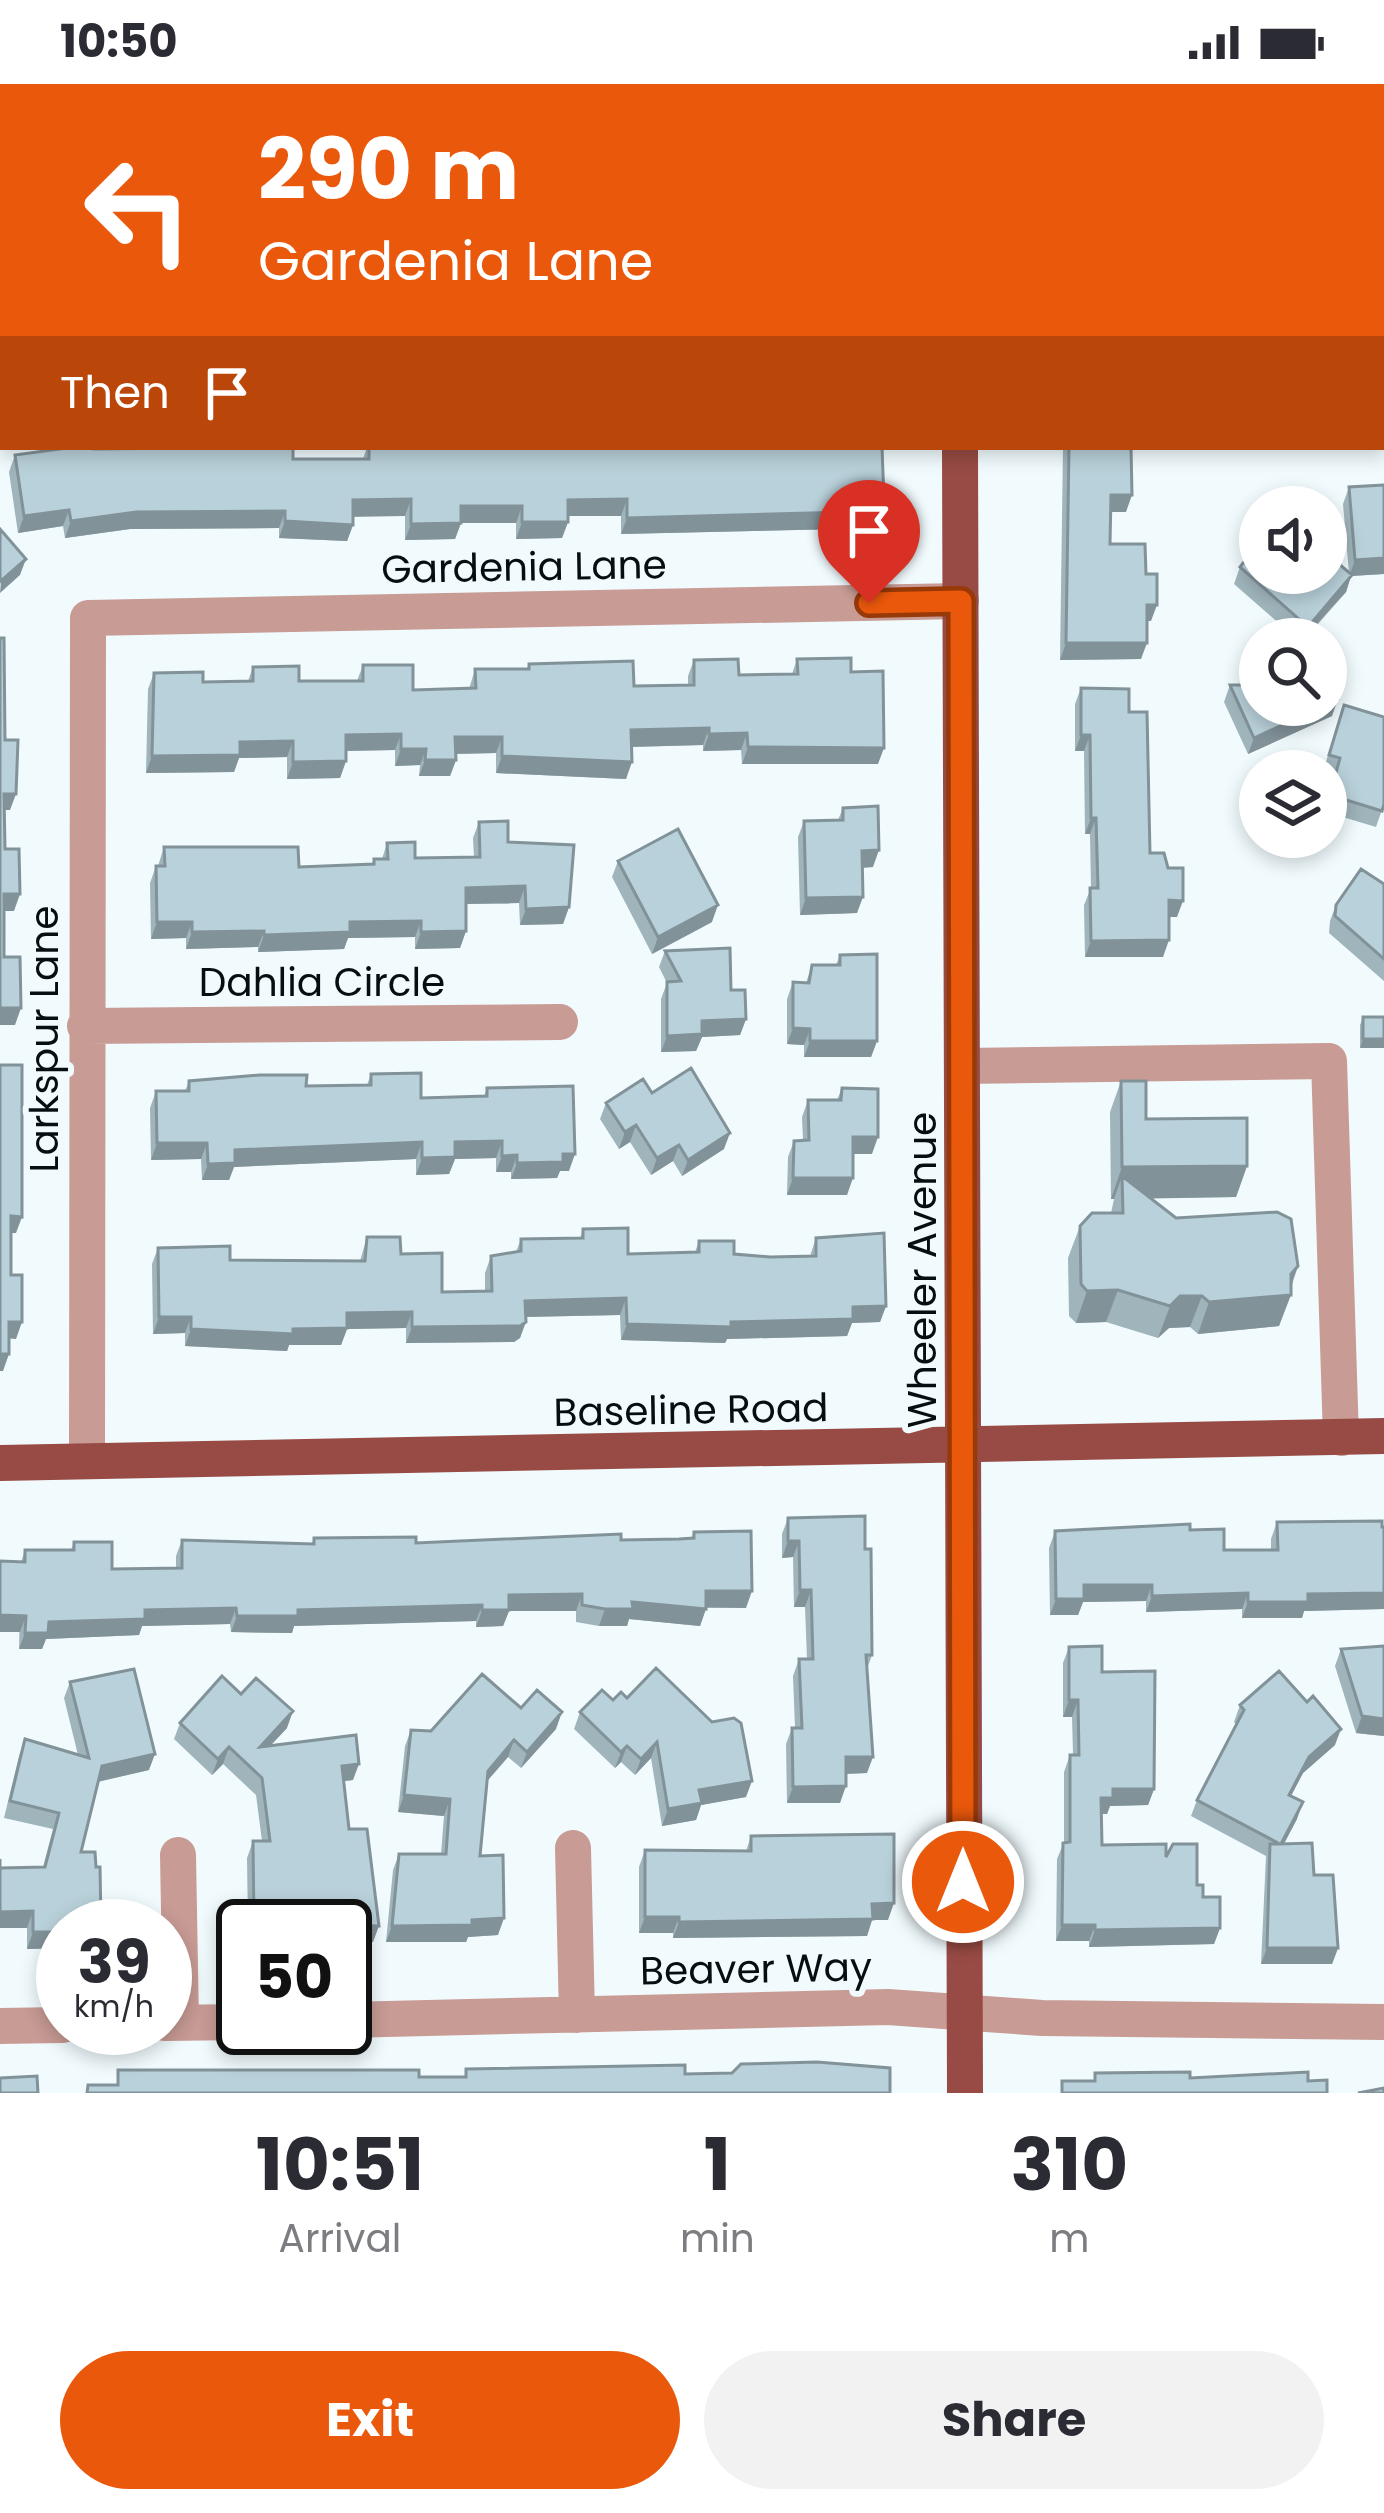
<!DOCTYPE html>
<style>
:root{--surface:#fff;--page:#f2f2f3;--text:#2b2b33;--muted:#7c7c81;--accent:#ea580c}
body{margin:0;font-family:Poppins,sans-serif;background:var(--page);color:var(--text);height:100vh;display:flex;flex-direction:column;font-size:45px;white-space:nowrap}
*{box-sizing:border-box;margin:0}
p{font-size:39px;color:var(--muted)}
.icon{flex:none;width:66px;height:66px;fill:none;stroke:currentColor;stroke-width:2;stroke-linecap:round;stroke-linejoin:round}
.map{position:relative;height:2009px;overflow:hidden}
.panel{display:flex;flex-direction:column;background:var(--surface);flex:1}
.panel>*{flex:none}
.guide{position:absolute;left:0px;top:0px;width:1386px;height:366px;box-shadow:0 6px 18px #0003;background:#ea580c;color:#fff;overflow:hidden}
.controls{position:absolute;left:1239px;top:402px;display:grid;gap:24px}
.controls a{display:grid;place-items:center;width:108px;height:108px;border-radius:50%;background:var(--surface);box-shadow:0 6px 18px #0003;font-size:60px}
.speed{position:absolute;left:36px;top:1815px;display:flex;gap:24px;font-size:60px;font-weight:700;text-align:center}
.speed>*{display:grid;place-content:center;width:156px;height:156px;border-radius:50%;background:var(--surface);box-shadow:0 6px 18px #0003;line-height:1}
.speed small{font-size:30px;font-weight:400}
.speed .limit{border:6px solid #111;border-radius:18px;background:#fff;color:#111}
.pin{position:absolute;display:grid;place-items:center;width:102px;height:102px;color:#fff;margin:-123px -51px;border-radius:50% 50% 50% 0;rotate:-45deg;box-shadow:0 0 12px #0007}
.pin .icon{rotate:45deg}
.me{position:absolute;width:132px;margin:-66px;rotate:0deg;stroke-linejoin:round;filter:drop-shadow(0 0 9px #0008)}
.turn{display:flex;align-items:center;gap:42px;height:252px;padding:0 60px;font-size:54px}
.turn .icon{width:156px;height:156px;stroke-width:2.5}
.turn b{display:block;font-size:84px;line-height:102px}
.then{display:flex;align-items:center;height:114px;padding:0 60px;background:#0003;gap:24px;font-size:45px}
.eta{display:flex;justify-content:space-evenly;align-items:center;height:204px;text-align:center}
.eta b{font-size:72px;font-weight:700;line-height:84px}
.primary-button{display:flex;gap:24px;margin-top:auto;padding:24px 60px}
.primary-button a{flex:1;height:138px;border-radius:72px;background:var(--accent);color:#fff;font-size:48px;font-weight:700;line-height:138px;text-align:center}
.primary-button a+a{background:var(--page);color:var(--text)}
.status{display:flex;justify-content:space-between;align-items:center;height:84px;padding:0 60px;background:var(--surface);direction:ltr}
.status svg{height:33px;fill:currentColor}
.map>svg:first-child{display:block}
</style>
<div class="status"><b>10:50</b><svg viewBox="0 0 49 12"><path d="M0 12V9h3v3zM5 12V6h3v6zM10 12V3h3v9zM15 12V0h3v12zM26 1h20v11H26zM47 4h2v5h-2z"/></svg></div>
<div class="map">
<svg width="1384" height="2009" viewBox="0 0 1384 2009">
<rect width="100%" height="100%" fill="#f1fbfe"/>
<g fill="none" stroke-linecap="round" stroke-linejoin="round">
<path stroke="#c89b95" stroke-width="36" d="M273 0V3
M508 0V3
M596 0V3
M0 161H3
M85 942 560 938
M964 982 1329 977 1341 1354
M87 1377 88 534 961 517
M573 1764 577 1931
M178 1771 181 1939
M345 1936 888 1923 1042 1934 1384 1938
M165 1939 243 1938
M0 1942 63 1941"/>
<path stroke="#984b44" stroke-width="36" d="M956 0V3
M960 363 965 2009
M0 1379 1384 1352"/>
</g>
<path fill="#9fb4bb" d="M133 363H293V375H363L367 363 515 364 884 417 878 434H846L842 445 621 450V432H568V438L562 454 516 455V439H461L455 455 405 456V432H353V441L347 457 279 454V444L130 445 65 454 63 442 18 449 9 388 15 371Z
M1063 363H1131L1126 428H1111L1110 460 1146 490 1151 537H1147L1141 575 1060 576Z
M1384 401V490L1351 492 1346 508 1305 555H1297L1234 500 1240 483 1349 489 1343 420 1349 403Z
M797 575 851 588 878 680H742L741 666 703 667V661L632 663 626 695 496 689V669L455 670 456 676 450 692H419L420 681 395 682V666L346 667V677L340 694 287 695V673L239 674 234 688 146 689 148 605 154 589 203 598 248 597 253 583 299 597H357L363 581 413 606 469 605 475 585H527L529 580 634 602 688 601V592L694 576 739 591 792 590Z
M1255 580 1332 632 1248 670 1224 618 1230 601H1249Z
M1081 604 1129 628 1150 769 1177 833H1169L1163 873H1085L1084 821 1091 804 1090 750H1085L1084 667H1075V620Z
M1344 621 1384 720 1376 743 1326 728V720L1334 691 1323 687Z
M843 724 873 783 862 784 857 829 800 831 798 753 804 737 838 736Z
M479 738 508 758 569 823 563 840 520 841 519 819 466 820V847L460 864 415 865V853L348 854 344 865 258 868V863L186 865V854L151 855 150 799 156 782H158L164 763 299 783 372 780 374 775H382L387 759 415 774 474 773 473 754Z
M618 777 712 838 652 870 612 793Z
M1384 800V897L1329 849 1330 837 1336 821Z
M665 867 731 906 746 935 740 951 702 953 696 967 661 968V915L667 899 659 883Z
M840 871 877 957 871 973H804V961L787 960V915L793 898 806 899 812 881H836Z
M1363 933H1384L1360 964V941Z
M371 990 421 1014 484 1012 487 1004 569 1087H560L557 1094 511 1095V1088H496V1074L455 1075 449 1090 416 1091V1075L234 1083 229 1096H202L201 1075 151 1076 150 1024 156 1007H185L189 997 306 1002 367 1001Z
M1121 997 1146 1035 1247 1082 1236 1113 1151 1114 1176 1134 1298 1182 1279 1242 1198 1250 1190 1243 1169 1244 1158 1254 1106 1238 1076 1239 1069 1232 1068 1174 1080 1142 1111 1129 1114 1115H1111L1110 1028Z
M842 1004 872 1070H853L847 1111H787L788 1073 794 1057 803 1056 802 1033 808 1016H837Z
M652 1009 724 1065 682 1092 673 1077 651 1091 630 1058 619 1065 600 1035 606 1019Z
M583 1145 628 1170 695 1168 699 1157 734 1170 770 1173 810 1172 816 1154 886 1222 880 1238 852 1239 847 1252 727 1255 725 1259 621 1256 620 1231 526 1233 520 1254 514 1258 406 1259V1244L347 1245 341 1261H289L287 1267 185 1262V1249L153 1250 152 1180 158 1164 230 1176 360 1177 367 1153 401 1170 442 1208H485V1189L491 1172 516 1168 521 1155 580 1154Z
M788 1434 865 1465 872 1571 867 1585V1689L846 1690 840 1719H787L786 1660 792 1644H795L793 1592 799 1575H807L805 1523H794L793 1473 782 1474V1450Z
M1277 1438 1384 1443V1525L1304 1527 1302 1534H1242V1525L1146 1528V1517L1083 1518 1078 1531H1050L1049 1464 1055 1447 1190 1446 1224 1466H1271V1455Z
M694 1448 746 1524H706L700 1542 629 1535 627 1542H599L576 1538V1527H509L503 1542 476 1543V1537L294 1542 292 1549 231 1548 230 1540 142 1542 139 1551 46 1555 42 1565H19L21 1478 25 1466H71L74 1458 112 1485 176 1484V1472L182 1456 312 1460 314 1454 416 1459 679 1455 691 1454Z
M1384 1562V1652L1356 1649 1335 1582 1341 1565Z
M1069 1563 1102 1588 1154 1705 1148 1721 1110 1722 1107 1730H1101L1102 1761 1166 1773 1197 1801 1220 1844 1214 1860 1089 1863V1857H1056L1057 1775 1064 1758V1688L1070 1671H1073L1072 1633H1063V1579Z
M70 1598 149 1686 98 1698 63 1842 62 1864 27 1865V1844L0 1784 43 1783 53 1745 4 1734 19 1672 25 1655 78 1671 64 1614Z
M613 1616 746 1713 701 1721 696 1736 662 1742 651 1674 635 1691 621 1678 615 1684 574 1645 580 1628Z
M1240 1621 1335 1661 1303 1689 1291 1712 1297 1735 1284 1760 1314 1791 1338 1864 1332 1880H1261L1266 1772 1191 1732 1197 1716 1236 1640 1234 1638Z
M521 1624 556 1645 521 1684 508 1673 487 1697 480 1772 498 1851 468 1853 466 1858H386L393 1786 399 1770H441L444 1732 398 1728 405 1662 411 1646 431 1647Z
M180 1639 287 1644 271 1661 353 1696 344 1697 349 1745 373 1858H345V1842H248L247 1774 253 1757H262L256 1711 223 1680 212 1691 174 1655Z
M751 1752 888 1836H872L867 1852 673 1854V1849H639V1783L645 1766 746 1767Z"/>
<path fill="#829299" d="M0 58H3V74H0Z
M0 266H3V284L0 283Z
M1111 411H1132L1126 428H1105Z
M411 415 405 432 347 433 353 416Z
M627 415 621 432H562L568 416Z
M884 417 878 434H846L842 445 621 450 627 434 848 418Z
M461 422H522L516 439H461L455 455 405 456 411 440Z
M69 426 63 442 18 449 24 432Z
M285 427 279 444 130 445 65 454 71 437 136 428Z
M285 437 353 441 347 457 279 454Z
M522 438H568L562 454 516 455Z
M1384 474V490L1351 492 1346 508 1303 555 1308 543 1349 493 1355 476Z
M26 475 20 491 0 509 1 497Z
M1147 521H1157L1151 537H1141Z
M1066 559H1147L1141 575 1060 576Z
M1338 615 1332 632 1248 670 1254 654Z
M709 644 703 661 625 663 631 646Z
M747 649 741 666 703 667 709 650Z
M401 650 395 666 340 667 346 651Z
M1081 651H1090L1084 667H1075Z
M455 653H502L496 669 449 670Z
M293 657 287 673 239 674 234 688 146 689 152 672 240 658Z
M748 663 884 664 878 680H742Z
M401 665H426L420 681 395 682Z
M502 672 632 678 626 695 496 689Z
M425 676H456L450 692H419Z
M346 677 340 694 287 695 293 678Z
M4 710H16L10 726H0Z
M1091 734H1096L1090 750H1085Z
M879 766 873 783 856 784 862 767Z
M525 802 519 819 460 820 466 804Z
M4 810H20L14 827H0Z
M863 813 857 829 800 831 806 814Z
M1169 816 1183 817 1177 833H1163Z
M718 821 712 838 652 870 658 853Z
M569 823 563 840 520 841 526 825Z
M421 837 415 853 348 854 344 865 258 868 264 851 350 838Z
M157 838H192L186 854 151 855Z
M264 847 258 863 186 865 192 848Z
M466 847 460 864 415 865 421 848Z
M1169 856 1163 873H1085L1091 857Z
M0 924H21L15 941H0Z
M746 935 740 951 702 953 696 967 661 968 667 952 702 937Z
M793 944 810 945 804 961 787 960Z
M1363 955H1384V964H1360Z
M810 957H877L871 973H804Z
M636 1041 630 1058 619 1065 625 1048Z
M730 1049 724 1065 682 1092 688 1076Z
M853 1053H878L872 1070H847Z
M502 1057 496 1074 455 1075 449 1090 416 1091 422 1074 455 1058Z
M422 1058 416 1075 234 1083 229 1096H202L208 1080 235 1066Z
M157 1059H207L201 1075 151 1076Z
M679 1061 673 1077 651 1091 657 1074Z
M563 1070H575L569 1087H560L557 1094 511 1095 517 1079Z
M517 1071 511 1088H496L502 1072Z
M1247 1082 1236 1113 1123 1115 1122 1092 1114 1115H1111L1122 1083Z
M793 1094H853L847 1111H787Z
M11 1132 22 1133 16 1149H5Z
M1298 1182 1287 1211H1291L1279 1242 1198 1250 1209 1218 1291 1190Z
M1118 1206 1106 1238 1076 1239 1087 1207Z
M1180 1212H1202L1190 1243 1169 1244 1158 1254 1170 1222Z
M626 1214 620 1231 519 1233 525 1217Z
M886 1222 880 1238 852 1239 847 1252 727 1255 725 1259 621 1256 627 1240 731 1238 853 1223Z
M412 1228 406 1244 347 1245 341 1261H289L287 1267 185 1262 191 1245H293L347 1229Z
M159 1233H191L185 1249 153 1250Z
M9 1238H22L16 1255 3 1254Z
M526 1238 520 1254 514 1258 406 1259 412 1243Z
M0 1270H9L3 1287H0Z
M788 1457H799L793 1473 782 1474Z
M1084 1501H1152L1146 1517 1083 1518 1078 1531H1050L1056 1515Z
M800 1506H811L805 1523H794Z
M706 1507H752L746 1524 700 1523Z
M1248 1509 1242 1525 1146 1528 1152 1512Z
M1384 1509V1525L1304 1527 1302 1534H1242L1248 1518 1308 1510Z
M582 1510 576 1527H509L503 1542 476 1543 482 1526 509 1511Z
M632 1518 706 1525 700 1542 629 1535 627 1542H599L605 1525Z
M482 1521 476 1537 294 1542 292 1549 231 1548 237 1532 298 1526Z
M236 1524 230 1540 142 1542 139 1551 46 1555 42 1565H19L25 1549 49 1538 145 1526Z
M0 1531 26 1532 20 1548H0Z
M1069 1616H1078L1072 1633H1063Z
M293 1627 287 1644 254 1679 260 1663Z
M562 1628 556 1645 521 1684 527 1668Z
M1362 1632 1384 1635V1652L1356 1649Z
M1341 1645 1335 1661 1303 1689 1283 1727 1289 1711 1309 1673Z
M514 1656 508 1673 482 1703 488 1687Z
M657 1658 651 1674 635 1691 641 1675Z
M627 1662 621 1678 615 1684 621 1668Z
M229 1663 223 1680 212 1691 218 1675Z
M155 1670 149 1686 96 1698 102 1682Z
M846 1673H873L867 1689 840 1690Z
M359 1680 353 1696 336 1698 342 1682Z
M752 1697 746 1713 701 1721 696 1736 662 1742 668 1725 699 1706Z
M846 1702 840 1719H787L793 1703Z
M1113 1705H1154L1148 1721 1110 1722 1107 1730H1095L1101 1714Z
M404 1711 450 1715 444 1732 398 1728Z
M1303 1718 1297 1735 1275 1776 1281 1760Z
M894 1819 888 1836H872L867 1852 673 1854 679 1838Z
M33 1827 27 1844H0V1828Z
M645 1833H679L673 1849H639Z
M504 1834 498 1851 468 1853 466 1858H386L392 1842Z
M68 1836H101L99 1842H66Z
M254 1839 379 1842 373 1858H345V1842H253Z
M1062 1841H1095L1089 1857H1056Z
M1220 1844 1214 1860 1089 1863 1095 1846Z
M63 1847 62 1864 27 1865 33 1848Z
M1267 1864H1338L1332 1880H1261Z"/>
<path fill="#b9d1da" stroke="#829299" stroke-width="3" d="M124 0H211V3H124Z
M350 0H409V3H350Z
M735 0H820L823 3H732Z
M1059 0H1133V3H1059Z
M1290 0H1341L1340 3H1282Z
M0 4H3V58H0Z
M0 208H3V266H0Z
M1383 248H1384V333L1383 332Z
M74 363H94V365L293 363V375H369V363H882L884 417 848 418V428L627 434V415L568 416V438H522V422H461V439L411 440V415L353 416V441L285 437V427L136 428 71 437 69 426 24 432 15 371Z
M1069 363H1131L1132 411H1111L1110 460H1145L1146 490H1157V521H1147V559H1066Z
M1384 401V474L1355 476 1349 403Z
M0 445 26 475 1 497 0 495Z
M1260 457V489H1326V469L1352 491 1308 543 1240 483Z
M0 554H4L5 656H18L16 710H4L5 765H19L20 810H4V873H20L21 924H0Z
M851 574V588L883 587 884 664 748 663 747 649 709 650V644L631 646 632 678 502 672V653H455L456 676H425L426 665H401V650L346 651V677L293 678V657L240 658V671L152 672 154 589 203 588V598L253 597V583L299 582V597H363V581H413V606L476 604 475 585H529V580L633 577 634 602 694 601V576L738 575 739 591 798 590 797 575Z
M1260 577V621H1326L1254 654 1230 601H1255V580Z
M1326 589 1338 615 1326 621Z
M1081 604 1129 605V628H1147L1150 769H1164L1168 784H1183V817L1169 816V856L1091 857 1090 804H1098L1096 734H1091L1090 651H1081Z
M1344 621 1384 633V720L1382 727 1330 711 1340 674 1329 671Z
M878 722 879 766 862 767 863 813 806 814 804 737 843 736V724Z
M508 737V758L574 761 569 823 526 825 525 802 466 804V847L421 848V837L350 838V848L264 851V847L192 848V838H157L156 782H165L164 763H298L299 783 374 780V775H388L387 759 415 758V774L480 773 479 738Z
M678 745 718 821 658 853 618 777Z
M1361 785 1384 800V875L1335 832 1336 821Z
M730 864 731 906H745L746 935 702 937V950L667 952V898L681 897 665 867Z
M877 870V957H810V945L793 944V898L809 899 812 881H840V871Z
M1363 933H1384V955H1363Z
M0 981H22V1133L11 1132V1191H22V1238H9V1270H0Z
M691 984 730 1049 688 1076 679 1061 657 1074 636 1041 625 1048 606 1019 643 995 652 1009Z
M421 989V1014L487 1012V1004L573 1002 575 1070H563V1078L517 1079V1071L502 1072V1057L455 1058V1073L422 1074V1058L235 1066V1079L208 1080 207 1059H157L156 1007H189V997L260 991H307L306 1002 371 1001V990Z
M1121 997H1146V1035L1247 1034V1082L1122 1083Z
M842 1004 878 1005V1053H853V1094H793L794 1057 809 1056 808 1016H841Z
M1122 1092 1176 1134 1277 1128 1291 1135 1298 1182 1291 1190V1211L1209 1218 1202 1212H1180L1170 1222 1118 1206 1087 1207 1081 1200 1080 1142 1092 1129H1123Z
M628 1144V1170L699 1168V1157H734V1170L770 1173 816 1172V1154L884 1149 886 1222 853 1223V1235L731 1238V1243L627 1240 626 1214 525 1217 526 1238 520 1242 412 1243V1228L347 1229V1244L293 1245V1250L191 1245V1233H159L158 1164 230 1162V1176L365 1177 367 1153H400L401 1170 442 1169V1208L492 1207 491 1172 521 1167V1155L583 1154V1145Z
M865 1432V1465H871L872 1571H866L873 1673H846V1702L793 1703 792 1644H802L799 1575H813L811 1506H800L799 1457H788V1434Z
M1382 1437V1443H1384V1509L1308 1510V1518H1248V1509L1152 1512V1501H1084V1515H1056L1055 1447 1190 1440V1446L1224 1445V1466H1278L1277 1438Z
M751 1447 752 1507H706V1525L632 1518 633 1525H605L582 1521V1510L509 1511V1526H482V1521L298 1526V1532H237L236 1524 145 1526V1535L49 1538 48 1549H25L26 1532 0 1531V1477L25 1478V1466H74V1458H112V1485L182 1484V1456L314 1460V1454L416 1453V1459L621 1450V1456L679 1455 694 1454V1448Z
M1102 1562V1588L1155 1587 1154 1705H1113V1714H1101L1102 1761 1166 1760V1773L1173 1760H1197V1801H1203V1813H1220V1844L1095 1846V1841H1062L1063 1759 1070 1758V1671H1079L1078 1616H1069V1563Z
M1384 1562V1635L1362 1632 1341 1565Z
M656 1584 712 1638 734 1634 741 1639 752 1697 699 1706 702 1719 668 1725 657 1658 641 1675 627 1662 621 1668 580 1628 602 1606 613 1616 621 1608 627 1614Z
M134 1585 155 1670 102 1682 81 1768H95L96 1783H100L101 1836H68V1842H63V1848H33V1827L0 1828V1775V1784L45 1783 59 1729 10 1717 25 1655 89 1674 70 1598Z
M1279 1587 1307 1618 1313 1612 1341 1645 1309 1673 1289 1711 1303 1718 1281 1760 1312 1759 1314 1791H1333L1338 1864H1267L1270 1760H1280L1197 1716 1244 1626 1240 1621Z
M482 1590 521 1624 537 1606 562 1628 527 1668 514 1656 488 1687 480 1772 503 1771 504 1834 472 1836V1841L392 1842 399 1770H446L450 1715 404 1711 411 1646 431 1647Z
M222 1592 241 1610 256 1594 293 1627 260 1663 356 1651 359 1680 342 1682 349 1745H367L379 1842 254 1839 253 1757H270L262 1694 229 1663 218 1675 180 1639Z
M894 1750V1819L872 1820 873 1835 679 1838V1833H645V1766L751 1767V1752Z
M817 1978 890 1984V2009H87L88 2001H118V1986H419V1993H466V1985L685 1981V1990L732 1989 741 1980Z
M1190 1988V1994L1308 1988V1997L1327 1996V2009H1062V1997H1095V1989Z
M37 1992 38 2009H0V1994Z
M1384 2004V2009H1358Z"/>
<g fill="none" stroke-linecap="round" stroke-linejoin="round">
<g stroke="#983908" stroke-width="30">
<path id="route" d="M869 519 961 517 963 1798"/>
</g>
<use href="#route" stroke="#ea580c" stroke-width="21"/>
</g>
<g text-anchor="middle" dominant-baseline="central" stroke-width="12" stroke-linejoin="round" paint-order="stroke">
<g font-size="39" fill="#060e11" stroke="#f1fbfe">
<text transform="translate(524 483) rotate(-1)">Gardenia Lane</text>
<text x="322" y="898">Dahlia Circle</text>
<text transform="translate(44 955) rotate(-90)">Larkspur Lane</text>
<text transform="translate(922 1186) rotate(-90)">Wheeler Avenue</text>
<text transform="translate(691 1326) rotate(-1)">Baseline Road</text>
<text transform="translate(756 1885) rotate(-1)">Beaver Way</text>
</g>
</g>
</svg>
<div class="controls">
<a><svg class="icon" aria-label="sound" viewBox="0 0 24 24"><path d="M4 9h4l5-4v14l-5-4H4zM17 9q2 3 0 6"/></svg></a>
<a><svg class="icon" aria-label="search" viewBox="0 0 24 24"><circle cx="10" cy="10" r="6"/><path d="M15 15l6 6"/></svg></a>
<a><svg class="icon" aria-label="layers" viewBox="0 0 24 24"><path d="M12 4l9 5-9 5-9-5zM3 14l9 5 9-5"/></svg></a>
</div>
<div class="speed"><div>39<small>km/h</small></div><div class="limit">50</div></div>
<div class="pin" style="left:869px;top:519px;background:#d93025"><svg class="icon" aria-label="arrive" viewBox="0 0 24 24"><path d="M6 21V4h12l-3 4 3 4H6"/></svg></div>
<svg class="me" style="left:963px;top:1798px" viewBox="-20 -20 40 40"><circle r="17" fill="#ea580c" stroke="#fff" stroke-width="3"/><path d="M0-11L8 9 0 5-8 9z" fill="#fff"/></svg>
<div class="guide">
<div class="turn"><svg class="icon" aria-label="left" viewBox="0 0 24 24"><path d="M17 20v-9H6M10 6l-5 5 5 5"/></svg><div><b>290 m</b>Gardenia Lane</div></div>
<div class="then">Then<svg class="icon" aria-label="arrive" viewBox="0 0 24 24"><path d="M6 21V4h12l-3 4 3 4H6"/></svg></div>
</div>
</div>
<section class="panel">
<div class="eta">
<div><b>10:51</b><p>Arrival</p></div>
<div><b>1</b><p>min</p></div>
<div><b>310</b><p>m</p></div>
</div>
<div class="primary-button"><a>Exit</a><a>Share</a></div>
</section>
